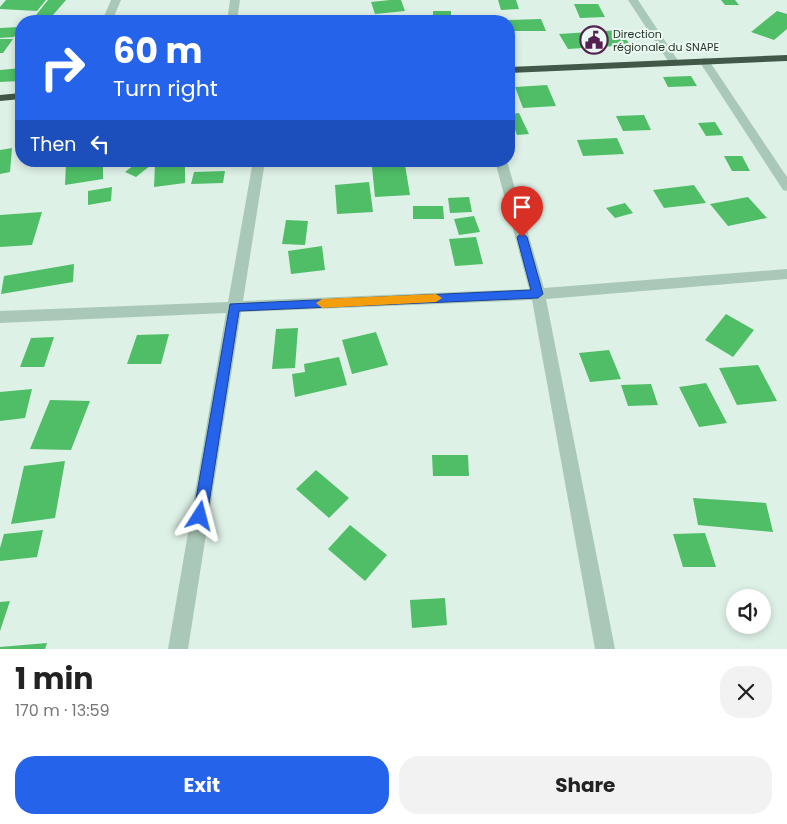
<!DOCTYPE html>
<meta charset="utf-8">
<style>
:root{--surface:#fff;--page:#f2f2f2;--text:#222;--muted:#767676;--accent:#2563eb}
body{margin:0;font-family:Poppins,sans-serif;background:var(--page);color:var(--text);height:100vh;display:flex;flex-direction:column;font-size:19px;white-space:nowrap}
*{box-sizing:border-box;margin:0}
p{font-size:16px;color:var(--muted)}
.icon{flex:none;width:28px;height:28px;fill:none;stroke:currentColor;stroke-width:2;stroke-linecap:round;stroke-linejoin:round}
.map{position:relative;height:649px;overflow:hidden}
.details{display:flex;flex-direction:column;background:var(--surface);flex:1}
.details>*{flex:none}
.hud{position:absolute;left:15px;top:15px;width:500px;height:152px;border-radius:20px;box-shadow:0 2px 8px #0003;background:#2563eb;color:#fff;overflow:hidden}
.tools{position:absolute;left:726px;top:589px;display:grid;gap:10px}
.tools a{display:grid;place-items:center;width:45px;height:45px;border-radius:50%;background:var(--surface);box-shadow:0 2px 8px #0003;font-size:25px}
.pin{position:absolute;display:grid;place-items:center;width:42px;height:42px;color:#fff;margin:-51px -21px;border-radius:50% 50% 50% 0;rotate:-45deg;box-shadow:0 0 5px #0007}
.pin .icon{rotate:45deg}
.me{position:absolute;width:55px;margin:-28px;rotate:9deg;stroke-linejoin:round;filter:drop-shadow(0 0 4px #0008)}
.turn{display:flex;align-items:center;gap:18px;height:105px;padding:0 15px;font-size:22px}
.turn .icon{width:65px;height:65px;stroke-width:2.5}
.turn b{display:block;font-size:35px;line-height:42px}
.then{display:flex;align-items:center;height:48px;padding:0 15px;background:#0003;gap:10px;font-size:19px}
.round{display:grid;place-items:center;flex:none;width:52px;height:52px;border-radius:20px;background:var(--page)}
.summary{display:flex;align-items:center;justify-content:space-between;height:85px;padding:0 15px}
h1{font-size:30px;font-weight:700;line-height:38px}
.button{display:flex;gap:10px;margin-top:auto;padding:10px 15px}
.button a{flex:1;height:58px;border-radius:20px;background:var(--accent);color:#fff;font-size:20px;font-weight:700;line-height:58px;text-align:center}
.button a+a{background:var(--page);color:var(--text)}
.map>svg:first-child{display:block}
</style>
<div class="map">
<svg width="787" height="649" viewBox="0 0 787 649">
<rect width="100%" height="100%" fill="#def1e7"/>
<path fill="#4fbe66" d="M6 0H46L37 11 0 9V7Z
M48 0H66L53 15H36Z
M390 0H401L405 11 375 14 371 2Z
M498 0H516L519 9 501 10Z
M721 0H735L739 5H725Z
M574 4H598L605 17 580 18Z
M433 11H451V17H433Z
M777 11 787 14V29L774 40 751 32Z
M541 19 546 31H511L509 20Z
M19 27 14 37 0 38V28Z
M620 30 630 45 568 49 559 34Z
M0 39H13L3 53H0Z
M21 68V81L0 82V70Z
M691 76 697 86 668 87 663 77Z
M547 85 556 106 523 108 515 87Z
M519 113 529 134 517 135 509 114Z
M644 115 651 130 623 131 616 116Z
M715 122 723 135 706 136 698 123Z
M617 138 624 154 583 156 577 140Z
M12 148 10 172 0 174V150Z
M724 156H742L750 171H732Z
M72 161H103V179L65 185 66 162Z
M139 161H156L136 177 125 172Z
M185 161V183L154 187 155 164Z
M197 161H227L226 164 196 166Z
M405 165 410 195 375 197 372 167Z
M225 171 223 183 191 184 194 172Z
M369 182 373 212 337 214 335 185Z
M694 185 706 203 664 208 653 190Z
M112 187 111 201 88 205V191Z
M469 197 472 212 450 213 448 198Z
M748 197 767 218 728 226 710 204Z
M625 203 633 213 615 218 606 208Z
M413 206H443L444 219H413Z
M42 212 32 245 0 247V215Z
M474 216 480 232 459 235 454 219Z
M286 220 308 221 305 245 282 244Z
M476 237 483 264 455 266 449 239Z
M322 246 325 270 291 274 288 251Z
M74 264 73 282 1 294 4 276Z
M726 314 754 330 733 357 705 340Z
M298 328 295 368 272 369 276 329Z
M376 332 388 365 352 374 342 340Z
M169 334 161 364H127L137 335Z
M54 337 44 367H20L31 338Z
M609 350 621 379 590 382 579 353Z
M339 357 347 385 295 397 292 374 305 372 304 364Z
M758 365 777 401 737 405 719 368Z
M706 383 727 423 699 427 679 387Z
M651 384 658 405 628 406 621 385Z
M32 389 25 418 0 421V392Z
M50 400 90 401 71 450 30 449Z
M432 455H468L469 476H433Z
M65 461 55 518 11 524 24 466Z
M316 470 349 498 329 518 296 489Z
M693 498 766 503 773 532 698 525Z
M350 525 387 555 365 581 328 549Z
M43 530 37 557 0 561V548L4 534Z
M705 533 716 567H683L673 534Z
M445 598 447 625 412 628 410 600Z
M10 601 0 631V602Z
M47 643 45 649H0V647Z"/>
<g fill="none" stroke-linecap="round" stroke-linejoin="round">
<path fill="#aac8b7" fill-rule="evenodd" d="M111 0H121L112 21H102Z
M230 0H240L237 21H227Z
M628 0H638L679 62 678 64H670Z
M704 58 708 59 787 177V191L783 190 699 61Z
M253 161H265L243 301 529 289 495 161H507L544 288 787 269V279L546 299 615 649H595L532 300 241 312 188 649H168L226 313 0 323V311L228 302Z"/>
<path fill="#415747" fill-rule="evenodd" d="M787 55V61L509 73V67Z
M21 93V99L0 101V95Z"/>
</g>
<path fill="#2563eb" stroke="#184099" d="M522 233 527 237 543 294 538 298 239 311 207 516 205 521 200 523 195 521 193 516 230 304 531 290 517 237Z"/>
<path fill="#f59e0b" d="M436 294 442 298 436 302 322 308 316 303 322 299Z"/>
<defs>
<g id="civic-ring" transform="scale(1.4375)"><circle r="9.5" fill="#eaf9f1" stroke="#552153" stroke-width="1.5"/><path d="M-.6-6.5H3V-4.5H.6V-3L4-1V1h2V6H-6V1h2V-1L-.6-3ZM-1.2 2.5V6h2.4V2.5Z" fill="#552153"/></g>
</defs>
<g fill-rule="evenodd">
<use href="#civic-ring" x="594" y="40"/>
</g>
<g text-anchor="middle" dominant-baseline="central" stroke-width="4" stroke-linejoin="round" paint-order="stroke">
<g font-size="11" fill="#29362d" stroke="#eaf9f1" text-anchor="start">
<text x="613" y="34">Direction<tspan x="613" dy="13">régionale du SNAPE</tspan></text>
</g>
</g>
</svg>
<div class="tools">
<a><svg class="icon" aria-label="sound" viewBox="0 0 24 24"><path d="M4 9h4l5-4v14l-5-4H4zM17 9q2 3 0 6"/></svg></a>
</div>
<div class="pin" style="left:522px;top:237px;background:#d93025"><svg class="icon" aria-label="arrive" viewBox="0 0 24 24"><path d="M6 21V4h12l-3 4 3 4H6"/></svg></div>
<svg class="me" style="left:200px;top:516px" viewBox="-20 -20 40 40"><path d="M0-17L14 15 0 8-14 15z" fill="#2563eb" stroke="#fff" stroke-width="4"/></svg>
<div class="hud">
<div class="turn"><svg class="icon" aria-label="right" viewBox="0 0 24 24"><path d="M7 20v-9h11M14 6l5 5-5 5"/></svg><div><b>60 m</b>Turn right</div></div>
<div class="then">Then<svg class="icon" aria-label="left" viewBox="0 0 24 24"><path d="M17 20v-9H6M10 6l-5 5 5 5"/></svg></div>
</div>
</div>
<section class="details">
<div class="summary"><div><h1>1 min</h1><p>170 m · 13:59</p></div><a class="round"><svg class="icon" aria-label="close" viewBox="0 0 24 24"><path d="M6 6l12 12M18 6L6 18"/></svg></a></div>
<div class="button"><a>Exit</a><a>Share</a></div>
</section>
